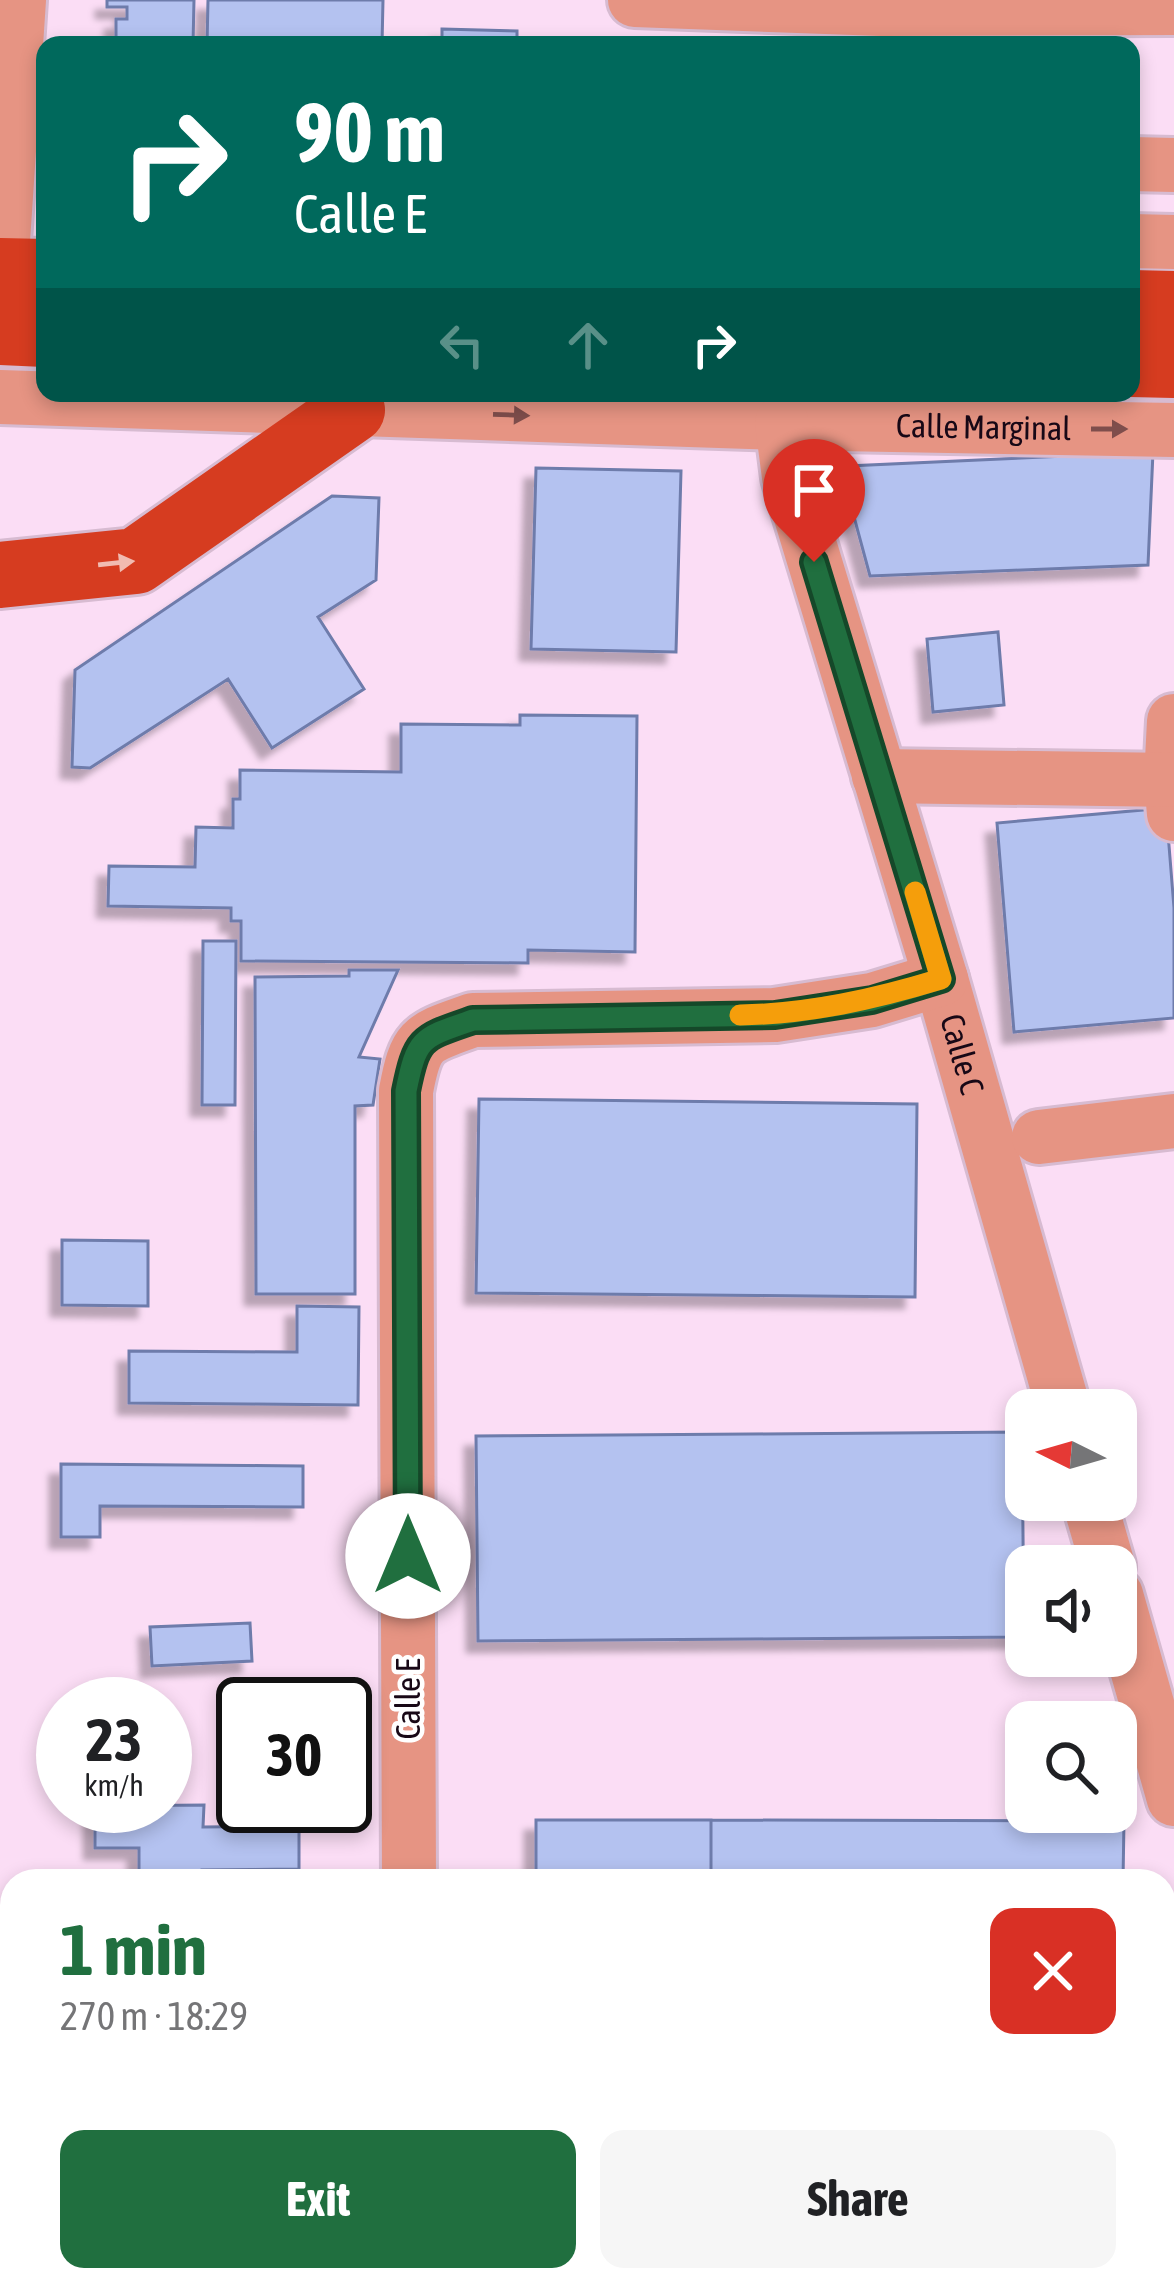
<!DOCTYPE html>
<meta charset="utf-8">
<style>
:root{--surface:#fff;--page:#f6f6f6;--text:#202124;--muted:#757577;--accent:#206f3f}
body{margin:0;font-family:"Asap Condensed",sans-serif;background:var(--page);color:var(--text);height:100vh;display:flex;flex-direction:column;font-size:45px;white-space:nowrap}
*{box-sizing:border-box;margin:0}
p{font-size:39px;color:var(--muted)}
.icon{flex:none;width:66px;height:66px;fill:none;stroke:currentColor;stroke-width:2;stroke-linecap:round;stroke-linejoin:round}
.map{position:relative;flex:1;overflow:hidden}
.drawer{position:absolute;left:0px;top:1869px;width:1176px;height:423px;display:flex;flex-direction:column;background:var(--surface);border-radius:36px 36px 0 0;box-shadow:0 6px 18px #0003}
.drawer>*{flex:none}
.guide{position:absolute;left:36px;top:36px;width:1104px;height:366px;border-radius:24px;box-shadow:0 6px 18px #0003;background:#00695c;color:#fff;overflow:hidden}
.needle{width:78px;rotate:275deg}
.tools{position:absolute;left:1005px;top:1389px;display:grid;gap:24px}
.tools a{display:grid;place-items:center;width:132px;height:132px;border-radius:24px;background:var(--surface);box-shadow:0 6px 18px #0003;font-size:60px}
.speed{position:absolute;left:36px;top:1677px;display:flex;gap:24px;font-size:60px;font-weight:700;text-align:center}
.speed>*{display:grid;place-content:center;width:156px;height:156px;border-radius:50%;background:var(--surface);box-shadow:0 6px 18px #0003;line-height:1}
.speed small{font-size:30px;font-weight:400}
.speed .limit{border:6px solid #111;border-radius:18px;background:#fff;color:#111}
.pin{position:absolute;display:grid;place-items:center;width:102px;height:102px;color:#fff;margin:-123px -51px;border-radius:50% 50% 50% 0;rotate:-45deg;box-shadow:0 0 12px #0007}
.pin .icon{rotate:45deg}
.me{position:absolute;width:132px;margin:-66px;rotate:0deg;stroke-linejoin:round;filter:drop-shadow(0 0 9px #0008)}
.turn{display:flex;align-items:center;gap:42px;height:252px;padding:0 60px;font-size:54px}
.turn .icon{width:156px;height:156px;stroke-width:2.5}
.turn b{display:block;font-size:84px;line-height:102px}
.lanes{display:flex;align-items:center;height:114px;padding:0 60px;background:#0003;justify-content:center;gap:60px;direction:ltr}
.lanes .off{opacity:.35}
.round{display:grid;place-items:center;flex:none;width:126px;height:126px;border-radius:24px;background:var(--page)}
.headline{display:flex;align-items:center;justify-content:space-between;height:204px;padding:0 60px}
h1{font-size:72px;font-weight:700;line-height:90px;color:var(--accent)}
.button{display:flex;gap:24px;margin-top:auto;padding:24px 60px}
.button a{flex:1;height:138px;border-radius:24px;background:var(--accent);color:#fff;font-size:48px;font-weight:700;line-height:138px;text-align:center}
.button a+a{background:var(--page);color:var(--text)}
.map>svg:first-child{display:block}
</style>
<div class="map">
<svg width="1174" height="2290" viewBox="0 0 1174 2290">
<defs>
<filter id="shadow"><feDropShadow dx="-11" dy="11" stdDeviation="3" flood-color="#0004"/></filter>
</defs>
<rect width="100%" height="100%" fill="#fbddf5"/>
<path fill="#b4c2f0" stroke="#6e7bab" stroke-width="3" filter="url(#shadow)" d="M107 0H194L193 45H116V19H127V7H107Z
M208 0H383L382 45H207Z
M442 29 517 31V45H442Z
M1153 452 1148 565 870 576 850 502 848 466Z
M536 468 681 471 676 652 531 649Z
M332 496 379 498 376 580 318 617 364 689 272 748 228 679 90 768 72 767 75 670Z
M998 632 1004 705 933 712 927 639Z
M520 715 637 716 635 952 528 950V963L241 961V921H231V908L108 906 109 866 195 867 196 827 233 828V799H240V770L401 772V724L520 725Z
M1166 808 1174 908V1018L1014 1032 997 823Z
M203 941H236L235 1105H202Z
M349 970H398L359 1057 380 1059 373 1105 355 1106V1294H256L255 977 349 976Z
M479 1099 917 1104 915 1297 476 1293Z
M62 1240 148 1241V1306L62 1305Z
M297 1306 359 1307 358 1405 129 1403V1351L297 1352Z
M1022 1432 1024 1637 478 1641 476 1436Z
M61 1464 303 1466V1507L100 1506V1537H61Z
M250 1623 252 1661 152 1666 150 1627Z
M204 1805 203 1827 299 1826V1869L202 1870V1881H139V1848H95V1806Z
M536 1820H711V1881H536Z
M711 1820 1124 1821 1123 1881H711Z
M195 2280H335V2290H195Z
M535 2280H655V2289H535Z"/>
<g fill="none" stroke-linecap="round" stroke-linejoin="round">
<g stroke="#d7bbd1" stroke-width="60">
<g id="minor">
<path d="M635 0 882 9 1174 8"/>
<path d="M1131 164 1174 165"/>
<path d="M1131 241 1174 242"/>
<path d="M0 286 19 0"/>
<path id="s1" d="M0 397 782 423 1174 430"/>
<path id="s2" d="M782 423 789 477 941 979 1064 1410"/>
<path d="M1174 721 1171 780 1174 814"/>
<path d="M879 776 1174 780"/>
<path d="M1039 1137 1174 1121"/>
<path d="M1089 1500 1108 1566"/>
<path d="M1116 1595 1174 1799"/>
<path d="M409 1881 406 1091C416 1037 422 1038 473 1020L775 1015 872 1000 941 979"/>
<path d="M1164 2079 1174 2072"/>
<path d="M0 2081H12"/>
<path d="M1164 2132 1174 2125"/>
<path d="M410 2280 411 2290"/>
<path d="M860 2290 875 2280"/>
<path d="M958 2290 971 2280"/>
</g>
</g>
<g stroke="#d7bbd1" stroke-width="72">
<path id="major" d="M0 271 45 272
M1131 303 1174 304
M0 332 45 334
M1131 364 1174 365
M0 575 136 561 352 410
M0 2193 12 2243"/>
</g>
<use href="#minor" stroke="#e69483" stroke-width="54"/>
<use href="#major" stroke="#d63c20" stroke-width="66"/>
</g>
<defs><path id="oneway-solid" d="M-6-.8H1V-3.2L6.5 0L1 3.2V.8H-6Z" transform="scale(3)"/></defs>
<g fill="#7f4e4c">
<use href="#oneway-solid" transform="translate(511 415) rotate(2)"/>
<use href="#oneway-solid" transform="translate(1109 429)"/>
</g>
<use fill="#f1bbb1" href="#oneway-solid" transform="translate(116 563) rotate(-6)"/>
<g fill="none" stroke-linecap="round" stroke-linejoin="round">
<g stroke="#154829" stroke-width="30">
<path id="route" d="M408 1556 406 1091C417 1037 421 1038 473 1020L775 1015 872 1000 941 979 814 562"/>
</g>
<use href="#route" stroke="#206f3f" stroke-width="21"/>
<path stroke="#f59e0b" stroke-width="21" d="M740 1015C809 1014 875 999 941 979L915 892"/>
</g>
<g text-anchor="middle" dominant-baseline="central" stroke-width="9" stroke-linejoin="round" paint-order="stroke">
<g font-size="33" fill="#180816" stroke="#fff">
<text stroke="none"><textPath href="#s1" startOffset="984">Calle Marginal</textPath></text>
<text stroke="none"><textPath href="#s2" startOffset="657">Calle C</textPath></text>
<text transform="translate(408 1699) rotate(-90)">Calle E</text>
</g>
</g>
</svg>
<div class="tools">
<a><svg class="needle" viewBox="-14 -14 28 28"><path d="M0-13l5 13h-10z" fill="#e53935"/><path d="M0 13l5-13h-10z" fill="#757577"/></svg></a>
<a><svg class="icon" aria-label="sound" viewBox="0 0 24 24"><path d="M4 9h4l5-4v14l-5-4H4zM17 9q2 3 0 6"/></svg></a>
<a><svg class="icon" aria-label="search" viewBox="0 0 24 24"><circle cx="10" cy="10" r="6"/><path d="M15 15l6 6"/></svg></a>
</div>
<div class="speed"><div>23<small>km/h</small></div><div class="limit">30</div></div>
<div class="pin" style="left:814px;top:562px;background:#d93025"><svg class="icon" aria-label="arrive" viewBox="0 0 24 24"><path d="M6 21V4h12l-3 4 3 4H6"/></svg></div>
<svg class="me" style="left:408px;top:1556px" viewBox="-20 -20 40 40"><circle r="19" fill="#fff"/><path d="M0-13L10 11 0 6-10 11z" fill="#206f3f"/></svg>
<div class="guide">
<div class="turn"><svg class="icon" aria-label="right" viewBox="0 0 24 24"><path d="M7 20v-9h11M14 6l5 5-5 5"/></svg><div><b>90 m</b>Calle E</div></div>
<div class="lanes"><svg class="icon off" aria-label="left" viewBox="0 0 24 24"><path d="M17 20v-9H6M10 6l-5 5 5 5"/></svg><svg class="icon off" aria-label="ahead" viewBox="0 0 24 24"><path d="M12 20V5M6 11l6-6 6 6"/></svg><svg class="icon" aria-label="right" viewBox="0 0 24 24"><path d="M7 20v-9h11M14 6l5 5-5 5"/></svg></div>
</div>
<section class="drawer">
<div class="headline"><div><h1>1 min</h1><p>270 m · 18:29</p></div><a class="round" style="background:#d93025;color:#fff"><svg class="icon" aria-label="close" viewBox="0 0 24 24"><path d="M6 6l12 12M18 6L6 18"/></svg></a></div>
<div class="button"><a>Exit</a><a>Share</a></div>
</section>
</div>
